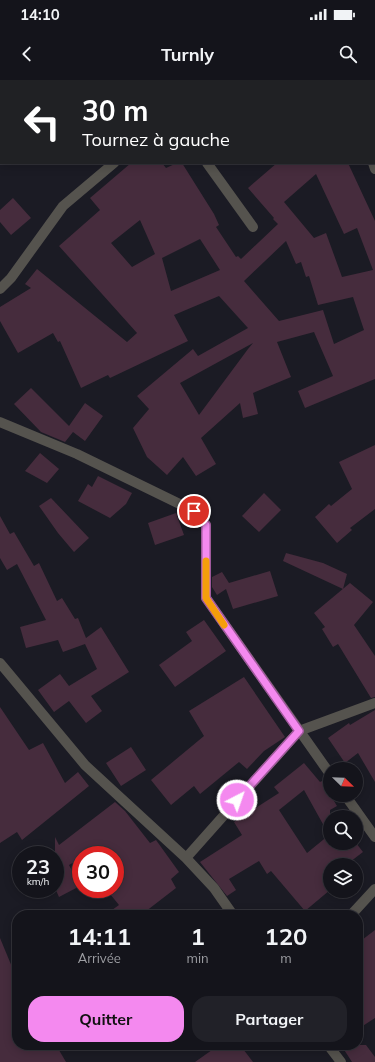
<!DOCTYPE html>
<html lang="fr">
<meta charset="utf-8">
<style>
:root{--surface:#14141b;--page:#212128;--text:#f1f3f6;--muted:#9d9ea3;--line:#33333a;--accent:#f489ef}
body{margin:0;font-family:Mulish,sans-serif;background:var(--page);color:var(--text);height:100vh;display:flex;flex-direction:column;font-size:15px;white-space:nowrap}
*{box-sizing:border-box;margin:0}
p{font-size:13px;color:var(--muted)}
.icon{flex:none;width:22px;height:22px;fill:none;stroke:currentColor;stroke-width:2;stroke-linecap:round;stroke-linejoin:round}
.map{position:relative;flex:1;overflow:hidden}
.panel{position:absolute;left:12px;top:830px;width:351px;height:140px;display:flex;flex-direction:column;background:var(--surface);border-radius:16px;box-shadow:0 2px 10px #0003,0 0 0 1px var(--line)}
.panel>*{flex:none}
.banner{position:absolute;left:0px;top:0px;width:375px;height:84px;box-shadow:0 2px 10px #0003,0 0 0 1px var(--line);background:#202124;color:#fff;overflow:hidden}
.needle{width:26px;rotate:113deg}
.fabs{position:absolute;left:323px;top:682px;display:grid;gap:8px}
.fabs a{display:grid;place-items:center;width:40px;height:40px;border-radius:50%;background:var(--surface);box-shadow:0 2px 10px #0003,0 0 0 1px var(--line);font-size:20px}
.speed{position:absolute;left:12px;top:766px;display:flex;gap:8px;font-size:20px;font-weight:700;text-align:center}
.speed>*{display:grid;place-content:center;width:52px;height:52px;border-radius:50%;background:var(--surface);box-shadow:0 2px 10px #0003,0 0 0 1px var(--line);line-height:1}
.speed small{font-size:10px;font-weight:400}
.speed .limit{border:6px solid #d22;background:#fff;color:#111}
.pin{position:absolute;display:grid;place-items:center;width:34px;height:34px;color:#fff;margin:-17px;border:2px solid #fff;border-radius:50%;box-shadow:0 1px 4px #0007}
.me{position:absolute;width:44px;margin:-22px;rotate:41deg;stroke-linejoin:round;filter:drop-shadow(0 0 3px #0008)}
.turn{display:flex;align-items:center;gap:14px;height:84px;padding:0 16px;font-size:18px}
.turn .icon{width:52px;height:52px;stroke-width:2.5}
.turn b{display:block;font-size:28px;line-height:34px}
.eta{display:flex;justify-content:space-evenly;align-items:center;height:68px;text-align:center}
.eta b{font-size:24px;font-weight:700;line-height:28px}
.cta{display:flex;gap:8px;margin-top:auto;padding:8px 16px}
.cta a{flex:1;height:46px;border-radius:16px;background:var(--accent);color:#111;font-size:16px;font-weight:700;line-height:46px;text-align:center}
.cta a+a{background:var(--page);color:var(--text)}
.status{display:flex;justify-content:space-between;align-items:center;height:28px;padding:0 20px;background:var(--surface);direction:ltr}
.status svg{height:11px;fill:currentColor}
header{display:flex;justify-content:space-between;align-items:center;height:52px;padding:0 16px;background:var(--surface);font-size:18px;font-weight:700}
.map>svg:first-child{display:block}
</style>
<div class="status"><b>14:10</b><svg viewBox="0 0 49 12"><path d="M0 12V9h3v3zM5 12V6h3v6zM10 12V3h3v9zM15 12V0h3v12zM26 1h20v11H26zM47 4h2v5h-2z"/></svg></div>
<header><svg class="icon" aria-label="back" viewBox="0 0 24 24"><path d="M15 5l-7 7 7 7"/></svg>Turnly<svg class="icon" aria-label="search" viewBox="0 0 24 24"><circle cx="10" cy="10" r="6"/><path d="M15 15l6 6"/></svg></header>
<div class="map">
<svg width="375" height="982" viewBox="0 0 375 982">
<rect width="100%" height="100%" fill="#1b1b24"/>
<path fill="#462c3d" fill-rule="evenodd" d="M131 83H162L166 88 177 83H182L214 134 219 145 216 147 236 177 238 176 241 179 278 144 273 139 274 138 248 108 277 83H348L375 141V299L305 328 298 311 333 296 314 252 277 262 291 297 253 313 258 334 243 338 240 323 201 358 216 384 196 396 183 377 167 395 147 377 133 348 149 329 137 316 193 269 198 276 248 248 219 216 174 235 188 261 110 298 108 295 81 308 60 261 58 262 53 253 18 273 0 241V227L31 208 25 204 37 189 127 262 137 253 59 166 100 130 90 118ZM316 94 344 154 357 148 373 190 342 197 326 153 314 158 284 122ZM140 140 155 174 132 187 111 163ZM200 159 220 190 171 211 162 178ZM286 161 296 184 301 182 306 197 309 196 318 225 353 217 364 250 334 264 323 230 279 241 244 201ZM253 263 248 269 199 335 180 303Z
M13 118 31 138 11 155 0 142V130Z
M31 308 69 346 85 323 103 336 85 361 73 352 65 362 41 352 14 324Z
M375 365V429L350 448 352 450 337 463 315 437 329 424 331 426 352 409 339 382Z
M40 373 59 389 47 403 25 391Z
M98 396 132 413 126 424 110 438 78 421 88 404 92 407Z
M264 413 281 430 259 452 242 436Z
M51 418 89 458 74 472 58 453 39 426Z
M176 433 184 455 155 465 148 443Z
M0 436 10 454 14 452 34 486 39 483 57 521 62 518 75 539 78 538 86 558 101 547 129 592 91 616 102 631 86 643 69 621 54 632 38 610 60 594 69 606 97 589 85 564 63 572 58 560 26 568 20 547 46 540 17 484 7 490 0 478Z
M286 473 323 483 347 494 343 509 283 481Z
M270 491 278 516 233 529 226 509 217 515 212 507V497L222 492 229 503Z
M350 503 373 522 354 545 375 576V617L371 618 338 564 333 567 322 549 325 547 314 533Z
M204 540 226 571 175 607 159 585 192 561 186 552Z
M244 597 285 657 264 671 247 689 239 682 200 714 194 706 171 725 151 700 204 656 189 631Z
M0 627 29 670 43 663 65 703 78 692 89 706 22 760 17 752 0 763Z
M375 630V702L358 673 345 683 328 658 349 643 350 645Z
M131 667 146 690 121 706 106 683Z
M304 683 320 702 322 701 337 726 330 730V763H356L363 772 346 785H330V810L305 831 271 791 267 794 259 781 229 799 236 810 227 816 200 782 242 755 234 742 279 713 274 707ZM304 710 329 755 307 773 279 730Z
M115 722 125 731 150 763 156 760 179 792 171 799 176 808 141 835H105L119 825 106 809H115V775H81V778L69 785 80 806 59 817 55 808V757L59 765Z
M375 850V938L358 949V863Z
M0 858 17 899V965H56L66 982H0Z
M219 965H240L253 982H195Z
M341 965H366L375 977V982H352Z"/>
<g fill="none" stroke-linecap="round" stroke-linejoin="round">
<path stroke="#55534e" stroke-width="10" d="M333 0V1
M215 1 217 0
M207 83 253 147
M373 83 375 89
M0 209 11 198 63 126 114 83
M0 342 77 374 194 431 206 445V518L330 694
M0 583 85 685 186 778 214 808 233 835
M345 715 375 757
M186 778 299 651 375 623
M351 835 375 809
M328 965 341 982"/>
</g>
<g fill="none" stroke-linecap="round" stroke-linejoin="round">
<g stroke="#9f599b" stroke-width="10">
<path id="route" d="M194 431 206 445V518L299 651 237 720"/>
</g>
<use href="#route" stroke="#f489ef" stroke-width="7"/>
<path stroke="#f59e0b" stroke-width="7" d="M206 481V518L224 545"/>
</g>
</svg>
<div class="fabs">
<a><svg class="needle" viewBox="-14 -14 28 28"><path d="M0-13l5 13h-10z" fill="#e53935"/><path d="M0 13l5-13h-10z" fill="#9d9ea3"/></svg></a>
<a><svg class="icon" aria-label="search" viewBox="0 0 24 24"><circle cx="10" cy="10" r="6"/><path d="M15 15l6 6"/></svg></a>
<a><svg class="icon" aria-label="layers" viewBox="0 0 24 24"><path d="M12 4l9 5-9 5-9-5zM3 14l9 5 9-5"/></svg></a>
</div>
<div class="speed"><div>23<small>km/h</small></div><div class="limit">30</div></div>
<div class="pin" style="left:194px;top:431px;background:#d93025"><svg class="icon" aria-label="arrive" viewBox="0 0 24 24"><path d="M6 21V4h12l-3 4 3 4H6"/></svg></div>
<svg class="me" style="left:237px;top:720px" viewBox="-20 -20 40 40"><circle r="17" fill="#f489ef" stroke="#fff" stroke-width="3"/><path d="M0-11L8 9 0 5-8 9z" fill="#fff"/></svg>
<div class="banner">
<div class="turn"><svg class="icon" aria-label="left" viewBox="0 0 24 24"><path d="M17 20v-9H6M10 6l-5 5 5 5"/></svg><div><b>30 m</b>Tournez à gauche</div></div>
</div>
<section class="panel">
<div class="eta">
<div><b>14:11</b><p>Arrivée</p></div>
<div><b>1</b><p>min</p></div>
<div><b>120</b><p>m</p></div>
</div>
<div class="cta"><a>Quitter</a><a>Partager</a></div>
</section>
</div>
